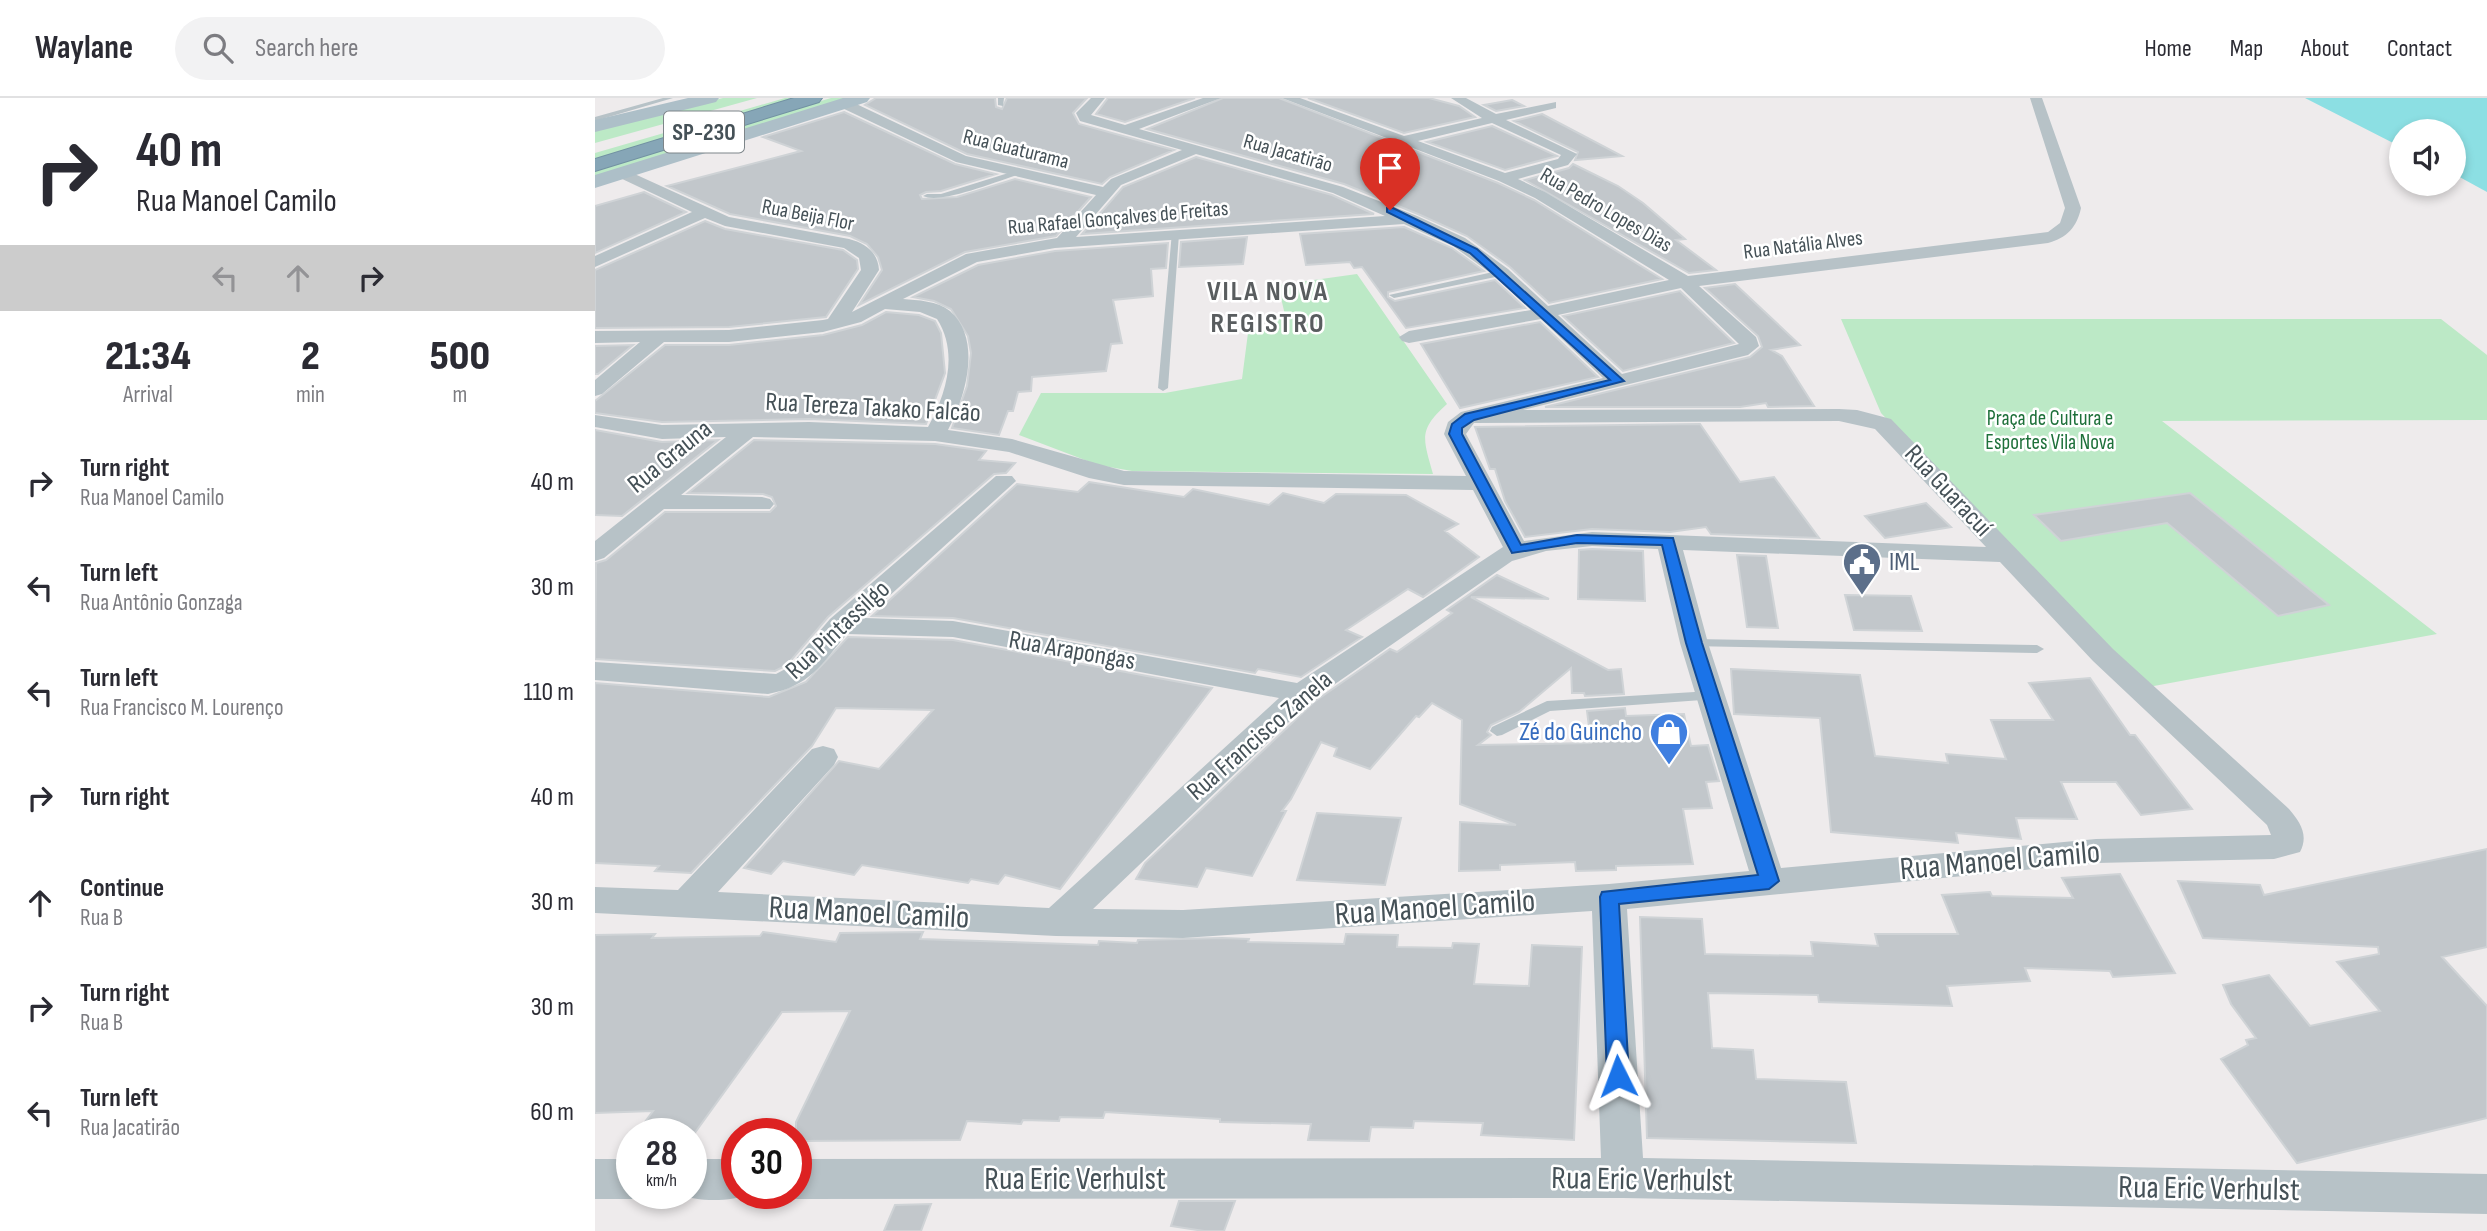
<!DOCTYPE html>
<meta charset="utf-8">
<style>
:root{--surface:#fff;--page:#f2f2f3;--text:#2b2b33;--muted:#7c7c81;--line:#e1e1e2}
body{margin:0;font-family:"Sofia Sans Condensed",sans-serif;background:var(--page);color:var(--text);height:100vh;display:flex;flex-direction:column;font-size:26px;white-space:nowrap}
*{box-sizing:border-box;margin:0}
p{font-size:23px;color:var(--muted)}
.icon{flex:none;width:38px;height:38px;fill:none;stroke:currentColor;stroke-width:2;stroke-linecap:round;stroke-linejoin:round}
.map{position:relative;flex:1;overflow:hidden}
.panel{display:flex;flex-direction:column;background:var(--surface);width:595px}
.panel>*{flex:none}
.banner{background:#fff;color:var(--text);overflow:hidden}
.tools{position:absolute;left:1794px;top:21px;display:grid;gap:14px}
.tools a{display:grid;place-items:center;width:77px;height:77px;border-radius:50%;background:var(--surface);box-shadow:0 4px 10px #0003;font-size:35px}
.speed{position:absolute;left:21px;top:1020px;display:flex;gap:14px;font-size:35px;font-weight:700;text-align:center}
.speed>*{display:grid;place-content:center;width:91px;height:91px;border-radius:50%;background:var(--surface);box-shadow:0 4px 10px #0003;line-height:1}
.speed small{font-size:18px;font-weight:400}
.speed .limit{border:10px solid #d22;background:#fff;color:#111}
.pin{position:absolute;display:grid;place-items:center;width:60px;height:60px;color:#fff;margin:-72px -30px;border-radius:50% 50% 50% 0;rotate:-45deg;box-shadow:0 0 7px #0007}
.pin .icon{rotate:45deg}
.me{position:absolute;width:77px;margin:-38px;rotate:357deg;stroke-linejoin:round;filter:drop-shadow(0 0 5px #0008)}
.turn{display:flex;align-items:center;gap:24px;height:147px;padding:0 21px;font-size:32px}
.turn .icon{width:91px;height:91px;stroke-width:2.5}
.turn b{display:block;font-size:49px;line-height:60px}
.lanes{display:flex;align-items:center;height:66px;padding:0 21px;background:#0003;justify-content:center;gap:35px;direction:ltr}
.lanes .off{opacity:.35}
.eta{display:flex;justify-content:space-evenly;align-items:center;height:119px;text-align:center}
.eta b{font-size:42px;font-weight:800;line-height:49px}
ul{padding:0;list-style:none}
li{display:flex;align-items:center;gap:21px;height:105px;padding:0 21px}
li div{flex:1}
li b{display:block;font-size:26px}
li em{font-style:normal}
header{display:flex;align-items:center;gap:42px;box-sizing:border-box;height:98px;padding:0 35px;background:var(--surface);border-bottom:2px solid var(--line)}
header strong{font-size:33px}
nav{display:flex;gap:38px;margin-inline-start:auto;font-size:24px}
.search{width:490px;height:63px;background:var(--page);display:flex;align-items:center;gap:18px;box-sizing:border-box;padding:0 24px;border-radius:38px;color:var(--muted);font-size:26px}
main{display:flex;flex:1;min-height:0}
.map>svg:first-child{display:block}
</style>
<header>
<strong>Waylane</strong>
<div class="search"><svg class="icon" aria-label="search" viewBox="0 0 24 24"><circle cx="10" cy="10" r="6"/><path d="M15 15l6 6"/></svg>Search here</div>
<nav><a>Home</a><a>Map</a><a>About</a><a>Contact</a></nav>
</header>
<main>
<section class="panel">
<div class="banner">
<div class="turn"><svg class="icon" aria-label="right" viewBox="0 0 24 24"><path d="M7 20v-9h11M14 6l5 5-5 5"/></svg><div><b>40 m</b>Rua Manoel Camilo</div></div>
<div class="lanes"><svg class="icon off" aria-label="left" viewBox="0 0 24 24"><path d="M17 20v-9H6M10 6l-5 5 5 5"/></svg><svg class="icon off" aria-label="ahead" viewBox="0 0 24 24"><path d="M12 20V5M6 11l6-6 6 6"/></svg><svg class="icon" aria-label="right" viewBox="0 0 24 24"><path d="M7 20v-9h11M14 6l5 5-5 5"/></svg></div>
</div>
<div class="eta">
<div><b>21:34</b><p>Arrival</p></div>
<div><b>2</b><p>min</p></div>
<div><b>500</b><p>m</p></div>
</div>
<ul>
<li><svg class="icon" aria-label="right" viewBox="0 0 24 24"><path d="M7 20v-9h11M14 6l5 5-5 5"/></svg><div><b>Turn right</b><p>Rua Manoel Camilo</p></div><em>40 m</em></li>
<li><svg class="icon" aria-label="left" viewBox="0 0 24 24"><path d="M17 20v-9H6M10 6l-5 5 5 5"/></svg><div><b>Turn left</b><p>Rua Antônio Gonzaga</p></div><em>30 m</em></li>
<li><svg class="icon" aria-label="left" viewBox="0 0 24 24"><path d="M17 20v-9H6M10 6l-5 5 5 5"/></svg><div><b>Turn left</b><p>Rua Francisco M. Lourenço</p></div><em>110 m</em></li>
<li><svg class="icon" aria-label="right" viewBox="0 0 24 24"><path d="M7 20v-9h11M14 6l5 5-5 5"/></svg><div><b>Turn right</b></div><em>40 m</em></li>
<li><svg class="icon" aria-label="ahead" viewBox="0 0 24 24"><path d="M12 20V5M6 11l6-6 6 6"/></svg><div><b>Continue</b><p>Rua B</p></div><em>30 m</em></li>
<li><svg class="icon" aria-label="right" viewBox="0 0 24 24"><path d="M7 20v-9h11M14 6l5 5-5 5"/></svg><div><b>Turn right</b><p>Rua B</p></div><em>30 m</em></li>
<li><svg class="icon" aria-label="left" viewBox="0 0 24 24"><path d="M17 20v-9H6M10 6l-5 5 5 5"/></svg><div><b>Turn left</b><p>Rua Jacatirão</p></div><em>60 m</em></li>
</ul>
</section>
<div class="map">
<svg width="1892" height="1133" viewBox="0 0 1892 1133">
<rect width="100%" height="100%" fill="#eeebec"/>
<path fill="#bce9c6" d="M128 0H162L0 45V31Z
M190 0H208L0 61V55Z
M236 0H255L0 78V71Z
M762 176 852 306C823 332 828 340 838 376L537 373 503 367 424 337 446 295H570L647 281 653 235 690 217 683 187Z
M1246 221H1846L1892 257V322L1567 323 1842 536 1548 590 1286 315Z"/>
<path fill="#8cdfe3" d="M1710 0H1892V94L1859 76 1858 33H1806V49Z"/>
<path fill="#c2c7cb" stroke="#cfd3d6" stroke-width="2" d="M281 0H400L401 9 407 11 412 0H492L478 15 484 26 579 52 515 79 507 86 372 56 270 7Z
M513 0H600L530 24 501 16Z
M628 0H684L903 85 939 102 1067 181 954 205 915 169 872 138 823 116 749 86 552 31Z
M713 0H834L864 8 880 19 809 35Z
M917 2 929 8 901 13 889 7Z
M249 14 360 66 401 76 346 93 331 94 325 97 327 101 362 99 420 81 496 99 461 138 370 154 264 207 287 172 283 159 272 146 255 138 135 116 72 88 206 53 168 39Z
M947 16 1027 58 980 62 983 54 919 23Z
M897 28 962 58 910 72 832 44Z
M601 59 737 97 779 116 487 136 528 89Z
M978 66 1023 88 1048 105 1090 141 1081 142 1121 172 1094 175 930 82 974 70Z
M49 94 91 114 0 155V108Z
M110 123 130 131 248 152 262 162 263 171 231 219 134 229 0 230V172Z
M809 129 857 150 889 173 793 194V199L800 203 900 182 930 210 811 230 767 169 759 170 755 164 711 167 705 136Z
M652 139 648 166 584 169 586 144Z
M573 145 571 170 556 171 558 198 518 202 527 245 516 246 511 273 437 279 436 293 423 294 418 313H413L404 337 357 330 372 288 376 255 373 238 356 211 339 203 318 199 383 167 460 153Z
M1140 186 1205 247 1176 252 1187 258 1219 308 1173 309 1171 305 1145 309H950L1155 259 1167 249 1163 238 1110 190Z
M1085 193 1139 245 1028 273 968 218Z
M291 214 324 217 340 223 346 235 350 275 331 326 214 321 67 324 0 315V303L70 247H134L228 237 267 227Z
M945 224 1003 279 865 310 826 246Z
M38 247 3 276H0V248Z
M1105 326 1145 384 1179 379 1224 440 1116 436 1111 429 1075 434 997 431 930 439 910 403 900 371H895L880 329Z
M0 332 67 344 123 342 27 418 0 417Z
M159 342 340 346 391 353 384 362 420 365 411 375 399 376 233 519 192 567 180 573 0 561 1 465 11 462 70 414H175L181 408 177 399 168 396 93 395Z
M494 384 589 399 598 391 674 407 688 395 729 405 741 396 811 397 863 426 850 433 884 459 828 499 813 491 751 532 767 539 706 579 663 571 660 575 358 520 277 518 422 386 483 394Z
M1595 395 1734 507 1683 518 1572 425 1466 443 1439 417Z
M1331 405 1356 429 1290 440 1270 418Z
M997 451 1048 453 1050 503 983 501 984 452Z
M1142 457 1171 458 1183 530 1152 529Z
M902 477 954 501 876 499 1013 572 1026 571 1029 596 990 598 989 595H977L976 570 924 614 896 627 892 634 896 637 883 647 996 645 992 613 1030 610 1031 618 1089 616 1096 648 1113 647 1124 683 1111 684 1117 710 1088 711 1098 766 1021 768V772L981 773 980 764 905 767V772L864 773 865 724 921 727 865 706 867 622 837 605 824 619 821 618 775 671 739 658 742 650 726 644 696 701 687 713H691L657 778 611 770 602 789 541 781 550 765 719 604 795 551 802 554 857 515 852 512Z
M1250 497 1316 498 1327 533 1259 532Z
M253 539 358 542 617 590 465 791 410 777 403 786 376 781 373 785 267 767 259 777 188 763 176 776 149 770 244 663 284 671 338 612 241 610 217 648 96 775 60 773 64 768 0 765V585L174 599 211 584Z
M1136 571 1265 577 1280 658 1353 665 1351 656 1411 661 1396 622H1458L1434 585 1495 580 1535 637H1540L1597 711 1546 717 1521 684H1466L1482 721 1421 720 1426 741 1361 735 1363 745 1236 734 1225 620 1139 616Z
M722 715 806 720 790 787 702 782Z
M1892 751V849L1847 859 1892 908V1020L1702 1065 1626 961 1653 947 1651 942 1661 940 1636 906 1628 887 1674 877 1715 928 1785 913 1742 864 1784 856 1783 849 1608 840 1583 783 1665 787 1669 797Z
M1525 776 1580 875 1518 879 1515 873 1430 870 1435 883 1352 888 1357 908 1224 904 1223 897 1113 895 1117 950 1158 952 1161 981 1251 984 1261 1045 1052 1040 1045 819 1107 821 1110 856 1218 858 1216 844 1283 848 1280 836H1363L1347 797 1395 794 1397 798 1478 800 1467 780Z
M168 834 241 844 245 835 328 834 325 841 503 847 504 843 542 845 543 842 627 840 654 841 653 844 749 846 751 836 803 837 802 849 857 850 858 845 884 846 879 886 934 888 937 847 987 849 979 1042 886 1037 888 1025 819 1023 818 1030 776 1029 774 1043 713 1042 716 1026 625 1024V1021L510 1014 508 1020 465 1019 464 1023 428 1022 426 1026 372 1023 365 1042 201 1043V1024L255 913 187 914 99 1036H41L58 1013 0 1015V837L60 836 57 840 165 838Z
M584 1103H640L629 1133H609L576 1128Z
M336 1106 326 1133H289L300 1107Z"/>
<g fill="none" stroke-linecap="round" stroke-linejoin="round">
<g stroke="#7291a2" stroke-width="2">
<path id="highway" d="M199 0H227L224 4 0 73V61Z"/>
</g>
<path fill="#b7c2c7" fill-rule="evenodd" d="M68 0H78L0 23V19Z
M403 0H409L408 8 403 7Z
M423 72H426V76C404 82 347 107 328 98L332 96H346Z
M577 134 584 136 573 290 568 293 563 290Z
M907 172 911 175 910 177 799 200 794 197Z
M1099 541 1442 547 1449 551 1442 555 1094 548 1092 545Z
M1116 593 1121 595 1123 598 1121 601 955 613 907 637 902 638 895 633 897 629 952 603Z"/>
<path fill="#b7c2c7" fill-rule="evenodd" d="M496 0H510L496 17 530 27 608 0H626L544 31 748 89 822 118 870 140 913 171 953 208 1074 182 940 100 904 83 687 0H705L809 38 887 20 856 0H871L901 16 961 4V10L911 22 982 56 973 67 923 81 950 94 1093 178 1453 134 1465 125 1470 110 1435 0H1447L1486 110C1482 129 1472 140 1453 145L1104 188 1161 239 1164 248 1153 257 928 312 1244 311 1262 312 1296 321 1518 551 1694 711C1705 724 1714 737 1705 754L1679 761 1501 765 1032 811 1048 1060 1892 1076V1116L1028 1100 201 1101 187 1096H201V1061L1006 1060 997 813 588 840 461 838 0 815V789L83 792 217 651 228 648 239 651 243 659 239 667 123 794 454 810 684 600 358 539 252 536C226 567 215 588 173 596L0 582V564L181 576 194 569 235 521 401 378H417L421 383 270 520 358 523 702 585 908 449 878 392 529 387 494 380 414 354 340 343 158 339 86 397 167 399 175 401 179 406 175 411H69L9 460 0 463V443L131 339 67 341 0 329V317L67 327 214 324 333 329C351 297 364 255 342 221L325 214 290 211 266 224 228 234 134 244H69L7 296 0 298V282L45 244 0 245V233L134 232 228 222 233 221 266 172 264 160 249 150 130 128 110 120 0 169V158L97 114 23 79V73H33L134 119 254 141C270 145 283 154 284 172L257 214 371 156 462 140 501 97 361 64 245 9V3H255L371 58 508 89 516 81 587 52 485 23 481 15ZM897 25 966 57 963 61 910 75 823 43ZM601 56 738 95 790 118 481 139 526 87ZM809 126 858 148 901 179 936 212 814 233 804 239 807 243 814 245 946 221 1008 280 866 314 853 324 849 336 871 378 529 373 417 341 353 332C370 300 388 242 355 213 343 203 322 202 308 201L382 164 460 150ZM1086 190 1144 246 1027 276 963 217ZM1244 323 1280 331 1391 449 997 434 929 443 871 336 879 325ZM997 448 1063 451 1085 545 1154 773 1014 786 588 812 498 811 717 602 917 463 951 453ZM1088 452 1405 464 1498 563 1672 727 1676 737 1501 741 1186 770 1113 545Z
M0 1061H37V1096H51L37 1101H0Z
M96 1061H142V1096H156C134 1104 104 1104 82 1096H96Z"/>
<path fill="#adbfc8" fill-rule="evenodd" d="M93 0H124L121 4 0 34V22Z
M248 0H275L272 4 0 90V77Z"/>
<use href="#highway" fill="#86a6b7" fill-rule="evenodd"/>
</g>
<path fill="#1a73e8" stroke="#114b97" stroke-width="2" d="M792 110H798L882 151 1029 283 879 322 867 330V336L926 447 982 437 1078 440 1107 545 1184 783 1174 791 1024 806 1034 978 1031 985 1023 988 1016 985 1012 978 1005 799 1007 794 1163 777 1091 545 1067 447 982 445 917 455 854 336 857 326 870 316 1015 282 875 155 792 114Z"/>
<defs>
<g id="civic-pin" transform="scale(2.0125)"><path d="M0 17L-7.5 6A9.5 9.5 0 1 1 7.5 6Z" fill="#5c6f8a" stroke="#fff"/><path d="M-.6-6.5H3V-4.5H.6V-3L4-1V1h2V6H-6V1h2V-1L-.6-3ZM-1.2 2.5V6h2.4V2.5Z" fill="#fff"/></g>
<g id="shop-pin" transform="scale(2.0125)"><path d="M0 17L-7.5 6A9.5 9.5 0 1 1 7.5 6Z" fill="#3f7fe0" stroke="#fff"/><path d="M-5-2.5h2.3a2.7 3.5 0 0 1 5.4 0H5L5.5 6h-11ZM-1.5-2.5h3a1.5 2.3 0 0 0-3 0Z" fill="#fff"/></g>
</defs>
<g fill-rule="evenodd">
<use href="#civic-pin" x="1267" y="464"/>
<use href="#shop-pin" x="1074" y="634"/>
</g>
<g text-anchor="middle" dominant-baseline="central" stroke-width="5" stroke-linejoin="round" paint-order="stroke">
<g font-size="21" fill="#455157" stroke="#fff">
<text transform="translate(421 51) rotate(14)">Rua Guaturama</text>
<text transform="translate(693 55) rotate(16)">Rua Jacatirão</text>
<text transform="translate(1011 112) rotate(30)">Rua Pedro Lopes Dias</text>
<text transform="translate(213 117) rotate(11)">Rua Beija Flor</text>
<text transform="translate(523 120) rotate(-5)">Rua Rafael Gonçalves de Freitas</text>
<text transform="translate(1208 147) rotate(-7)">Rua Natália Alves</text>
</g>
<g font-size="21" fill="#1e703a" stroke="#fff">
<text x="1455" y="320">Praça de Cultura e<tspan x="1455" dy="24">Esportes Vila Nova</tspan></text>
</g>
<rect fill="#fff" stroke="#7d8589" stroke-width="2" x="69" y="13.5" width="80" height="41" rx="5"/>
<g font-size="24" font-weight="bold" fill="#455157">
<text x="109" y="34">SP-230</text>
</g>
<g font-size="26" fill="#455157" stroke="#fff">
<text transform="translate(278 310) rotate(3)">Rua Tereza Takako Falcão</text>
<text transform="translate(75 359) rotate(-39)">Rua Grauna</text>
<text transform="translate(1353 393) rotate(47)">Rua Guaracuí</text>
<text transform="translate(243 532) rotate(-43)">Rua Pintassilgo</text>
<text transform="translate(477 553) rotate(10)">Rua Arapongas</text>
<text transform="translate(665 638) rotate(-41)">Rua Francisco Zanela</text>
</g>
<g font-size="26" fill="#4e5e75" stroke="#fff" text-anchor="start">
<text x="1294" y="464">IML</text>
</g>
<g font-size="26" fill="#366cbe" stroke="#fff" text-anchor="end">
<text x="1047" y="634">Zé do Guincho</text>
</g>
<g font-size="28" font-weight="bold" letter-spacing="2" fill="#595d5f" stroke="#fff">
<text x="673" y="193">VILA NOVA<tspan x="673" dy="32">REGISTRO</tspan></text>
</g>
<g font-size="32" fill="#455157" stroke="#fff">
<text transform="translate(1405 763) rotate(-5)">Rua Manoel Camilo</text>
<text transform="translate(840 810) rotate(-4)">Rua Manoel Camilo</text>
<text transform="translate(274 815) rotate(3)">Rua Manoel Camilo</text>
<text x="480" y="1081">Rua Eric Verhulst</text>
<text transform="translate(1047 1082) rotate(1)">Rua Eric Verhulst</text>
<text transform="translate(1614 1091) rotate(1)">Rua Eric Verhulst</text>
</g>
</g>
</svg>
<div class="tools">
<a><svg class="icon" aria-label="sound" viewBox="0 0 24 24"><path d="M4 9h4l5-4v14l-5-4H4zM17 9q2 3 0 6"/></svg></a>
</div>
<div class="speed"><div>28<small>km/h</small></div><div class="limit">30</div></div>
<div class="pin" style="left:795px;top:112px;background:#d93025"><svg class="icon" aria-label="arrive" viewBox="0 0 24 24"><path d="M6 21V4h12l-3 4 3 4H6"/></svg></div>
<svg class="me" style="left:1023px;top:978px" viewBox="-20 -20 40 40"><path d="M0-17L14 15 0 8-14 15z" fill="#1a73e8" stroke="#fff" stroke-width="4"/></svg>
</div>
</main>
